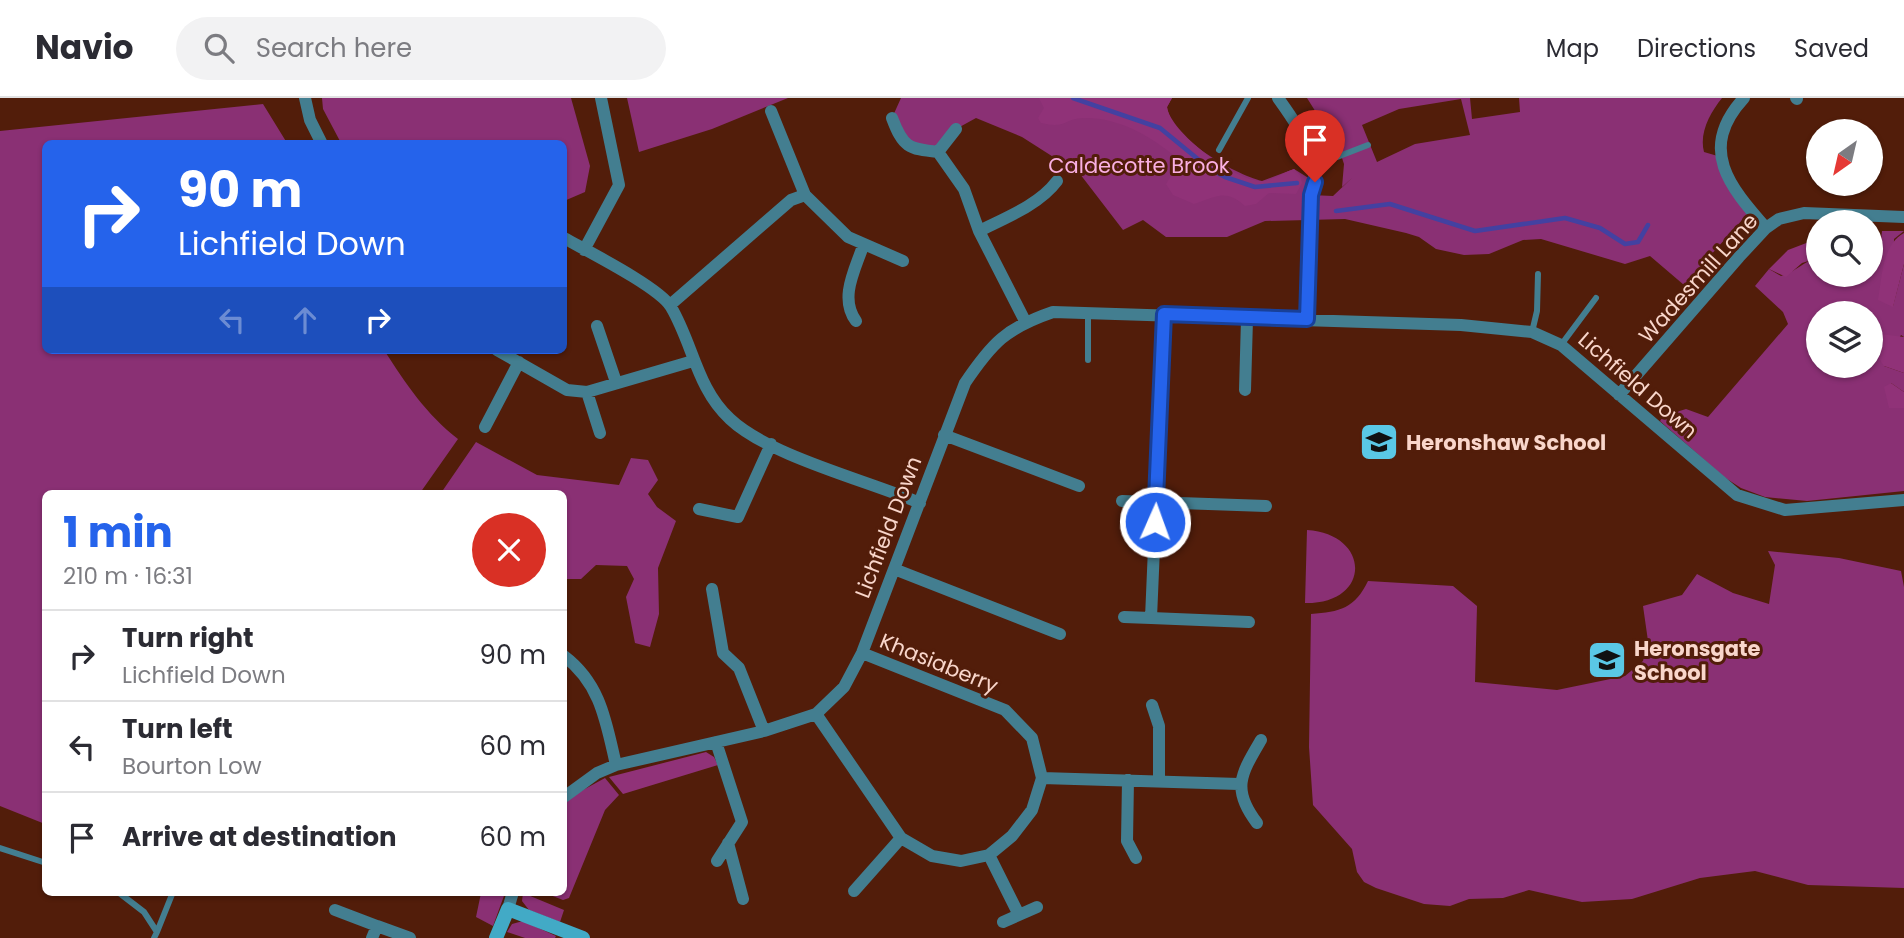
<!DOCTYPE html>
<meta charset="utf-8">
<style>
:root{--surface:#fff;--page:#f2f2f3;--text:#2b2b33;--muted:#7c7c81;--line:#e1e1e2;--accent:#2563eb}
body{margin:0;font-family:Poppins,sans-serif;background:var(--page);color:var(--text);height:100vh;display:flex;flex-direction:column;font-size:26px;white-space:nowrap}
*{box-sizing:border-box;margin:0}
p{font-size:23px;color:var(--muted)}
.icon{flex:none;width:38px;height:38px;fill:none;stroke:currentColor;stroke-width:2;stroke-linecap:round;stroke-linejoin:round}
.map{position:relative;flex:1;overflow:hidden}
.drawer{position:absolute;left:42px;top:392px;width:525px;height:406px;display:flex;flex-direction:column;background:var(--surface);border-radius:10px;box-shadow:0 2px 5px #0004}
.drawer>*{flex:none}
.guide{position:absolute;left:42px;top:42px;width:525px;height:214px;border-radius:10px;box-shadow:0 2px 5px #0004;background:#2563eb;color:#fff;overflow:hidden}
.needle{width:46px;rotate:214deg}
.controls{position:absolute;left:1806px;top:21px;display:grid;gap:14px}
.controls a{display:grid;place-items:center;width:77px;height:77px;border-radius:50%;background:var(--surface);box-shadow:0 2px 5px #0004;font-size:35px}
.pin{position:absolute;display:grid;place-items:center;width:60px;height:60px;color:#fff;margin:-72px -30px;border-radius:50% 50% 50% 0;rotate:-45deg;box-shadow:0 0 7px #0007}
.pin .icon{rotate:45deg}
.me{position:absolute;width:77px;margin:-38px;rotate:2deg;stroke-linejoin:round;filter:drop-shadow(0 0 5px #0008)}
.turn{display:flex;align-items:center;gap:24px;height:147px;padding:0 21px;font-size:32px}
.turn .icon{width:91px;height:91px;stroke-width:2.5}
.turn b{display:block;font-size:49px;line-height:60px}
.lanes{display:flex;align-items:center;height:66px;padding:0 21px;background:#0003;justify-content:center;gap:35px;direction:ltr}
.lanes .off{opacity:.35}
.round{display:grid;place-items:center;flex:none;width:74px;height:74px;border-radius:37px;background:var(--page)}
.overview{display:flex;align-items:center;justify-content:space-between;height:119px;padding:0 21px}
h1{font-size:42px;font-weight:700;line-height:52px;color:var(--accent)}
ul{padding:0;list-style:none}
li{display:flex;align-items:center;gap:21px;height:91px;padding:0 21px;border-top:2px solid var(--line)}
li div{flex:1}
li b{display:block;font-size:26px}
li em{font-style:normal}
header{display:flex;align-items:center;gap:42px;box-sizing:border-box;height:98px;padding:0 35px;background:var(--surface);border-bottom:2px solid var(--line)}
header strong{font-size:33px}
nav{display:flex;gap:38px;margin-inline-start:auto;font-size:24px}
.search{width:490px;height:63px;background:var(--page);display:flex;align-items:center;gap:18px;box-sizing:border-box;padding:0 24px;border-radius:38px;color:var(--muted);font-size:26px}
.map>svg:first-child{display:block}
</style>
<header>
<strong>Navio</strong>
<div class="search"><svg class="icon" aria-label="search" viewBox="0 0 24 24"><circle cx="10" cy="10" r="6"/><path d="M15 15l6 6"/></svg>Search here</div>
<nav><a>Map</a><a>Directions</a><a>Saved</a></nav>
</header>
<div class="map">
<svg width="1904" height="840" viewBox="0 0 1904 840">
<rect width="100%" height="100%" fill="#521d0a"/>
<path fill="#8a3074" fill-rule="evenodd" d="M322 0H571L590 68 585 94 564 103V46L341 45 323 11Z
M627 0H788L712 31 639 54Z
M901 0H1172L1167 9C1171 40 1234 76 1262 83L1294 71 1315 84 1311 97 1333 98 1352 80 1342 89 1344 66 1339 51 1307 0H1470L1472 21 1520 14 1519 0H1722C1710 15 1699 35 1704 54L1721 59 1751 112 1684 187 1650 158 1625 166 1541 141 1523 142 1489 156 1464 157 1436 151 1419 139 1406 135 1345 121 1265 123 1227 139H1166L1143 122 1123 132 1080 76 1022 39 976 20 956 31 938 54 911 51 892 20ZM1461 1 1470 37 1415 46 1377 64 1362 27 1399 11Z
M263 6 287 45 46 46V252H384C406 286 426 316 458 341L420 395 46 396 45 726 0 708V33Z
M1882 133H1904L1894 141 1893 208 1904 166V239L1901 237 1884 268 1904 275V294L1891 285 1889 310H1904V393L1807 403 1765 399 1741 390 1724 379 1660 323 1667 314 1670 316 1686 311 1708 319 1788 226 1783 214 1755 188 1769 171 1781 178C1796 174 1803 163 1818 160V177H1871V158H1879ZM1818 215H1871V268H1818Z
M476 344 537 377 619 387 631 360 648 362 658 382 648 396 657 409 676 423 658 470 659 516 650 549 635 545 626 499 634 481 627 468 596 467 581 481H564V396L441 395Z
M1307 432C1371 436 1372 506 1305 505Z
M1768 453 1839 460 1901 473 1904 489V790L1808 787 1755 773 1700 780 1632 801 1582 804 1529 792 1503 800 1469 801 1450 808 1424 806 1376 790 1364 784 1357 774 1352 751 1313 707 1309 649 1311 516C1340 514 1355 510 1368 483L1453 488 1477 508 1475 584 1557 592 1625 578 1643 563 1648 543 1643 508 1682 497 1697 476 1733 495 1769 506 1775 467Z
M605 680 619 697 605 712 569 800 563 802 545 795 564 794V707L572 698Z
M481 795H505L493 828 476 819Z
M523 795 564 812 560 824 529 812 522 803Z
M523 823 556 838 555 840H525L507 834 512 826Z"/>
<path fill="#903278" d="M1039 0H1172L1167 9C1170 34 1237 85 1263 83 1274 82 1284 74 1294 71L1300 77 1302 85 1296 96 1269 95 1256 106 1245 108C1225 90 1216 99 1194 106L1173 97 1166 86 1177 68V60C1151 38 1118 19 1083 20 1063 21 1067 31 1041 25L1038 20 1044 10Z
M1904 135V166L1893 209 1878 202C1882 180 1882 147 1904 135Z
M1809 144 1818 145V160L1802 165 1786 179 1769 171 1788 152Z
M1880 236 1904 239V275L1884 268 1876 256Z
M1891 285 1904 294V310H1889L1884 289Z
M706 654 714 659 718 667 623 696 609 679Z"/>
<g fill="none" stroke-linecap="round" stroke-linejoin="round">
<path stroke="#4341a1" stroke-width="4.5" d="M1073 0 1160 30 1210 71 1225 79 1255 89 1297 85
M1336 113 1390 106 1475 133 1565 120 1600 130 1625 146 1638 144 1648 127"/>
<path stroke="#437e90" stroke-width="6" d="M1219 52 1248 0
M1313 60 1337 59 1368 47
M1532 234 1537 213 1538 176
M1561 247 1596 200
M1088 262V215
M0 750 46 765
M118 794 144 814 157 834 154 840
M157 834 173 794"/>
<path stroke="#437e90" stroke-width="12" d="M305 0 310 22 322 46
M1278 0C1298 28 1323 61 1311 97L1307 221
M1744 0C1697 51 1730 89 1766 130
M1796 0 1797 1
M771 13 805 97 848 139 903 163
M892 20C903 49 908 51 938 54L964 91 979 133 1025 223
M938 54 956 31
M979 133C1005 120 1039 107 1057 83
M564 140C587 153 659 189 671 209 693 246 697 291 730 321 769 358 869 383 920 405
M584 152 619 87 601 0
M670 207 791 102 805 97
M1164 216 1151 520 1249 524
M856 223C839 200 855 172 863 148
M597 228 616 284
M497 252 567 292 587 294 693 263
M1245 292 1247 221
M587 294 600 335
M1619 297 1739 159 1766 130 1779 121 1804 115 1904 119
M485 329 519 264
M944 337 1079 388
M1122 403 1266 408
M699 411 738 419 771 346
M894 471 1060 536
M712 491 723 555 739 570 764 633
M1124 519 1151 520
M564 558C601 586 606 624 616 667
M1152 607 1159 628V682
M816 616 901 740 932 758 961 763 989 757 1012 738 1032 712 1042 680 1032 640 1005 612 862 555
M716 644 742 724 717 763
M1042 680 1239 686
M1128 682 1127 743 1136 760
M564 699 597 675 616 667 764 633 816 616 844 589 862 555 965 285C992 245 1006 230 1053 214L1461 227 1532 234 1561 247 1737 397 1785 412 1904 402
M1257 725C1231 691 1241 676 1261 642
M728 745 743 801
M989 757 1019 817
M854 793 901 740
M508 811 513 794
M335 812 377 828 372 840
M1003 824 1037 809
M377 828 410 840"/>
<path stroke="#42aac6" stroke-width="14" d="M496 840 508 811 583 840"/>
</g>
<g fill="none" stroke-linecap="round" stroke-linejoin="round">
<g stroke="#184099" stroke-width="18">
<path id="route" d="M1155 424 1164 216 1307 221 1311 97 1315 84"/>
</g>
<use href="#route" stroke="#2563eb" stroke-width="12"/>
</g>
<defs>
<g id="school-square" transform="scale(2.0125)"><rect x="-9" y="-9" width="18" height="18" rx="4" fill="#5ac8e6" stroke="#521d0a"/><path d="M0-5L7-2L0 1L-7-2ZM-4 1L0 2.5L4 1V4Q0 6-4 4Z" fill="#111"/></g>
</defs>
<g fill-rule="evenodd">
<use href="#school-square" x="1379" y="344"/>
<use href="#school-square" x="1607" y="562"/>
</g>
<g text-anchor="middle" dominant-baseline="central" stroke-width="6" stroke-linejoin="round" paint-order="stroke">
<g font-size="21" fill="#f9afe2" stroke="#521d0a">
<text x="1139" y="67">Caldecotte Brook</text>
</g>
<g font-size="21" fill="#f9d6cb" stroke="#521d0a">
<text transform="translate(1698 180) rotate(-48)">Wadesmill Lane</text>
<text transform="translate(1638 287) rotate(41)">Lichfield Down</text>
<text transform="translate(888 429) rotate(-69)">Lichfield Down</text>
<text transform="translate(939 565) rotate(22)">Khasiaberry</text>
</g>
<g font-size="21" font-weight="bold" fill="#f9d6cb" stroke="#521d0a" text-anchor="start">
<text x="1406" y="344">Heronshaw School</text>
<text x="1634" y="550">Heronsgate<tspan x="1634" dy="24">School</tspan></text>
</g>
</g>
</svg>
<div class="controls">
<a><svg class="needle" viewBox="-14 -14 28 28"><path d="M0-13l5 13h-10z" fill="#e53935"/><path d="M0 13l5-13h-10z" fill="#7c7c81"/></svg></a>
<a><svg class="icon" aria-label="search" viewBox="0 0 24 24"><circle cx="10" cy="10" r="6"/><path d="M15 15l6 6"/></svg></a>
<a><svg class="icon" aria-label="layers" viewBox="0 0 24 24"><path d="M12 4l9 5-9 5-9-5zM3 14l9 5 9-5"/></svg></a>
</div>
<div class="pin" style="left:1315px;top:84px;background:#d93025"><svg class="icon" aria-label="arrive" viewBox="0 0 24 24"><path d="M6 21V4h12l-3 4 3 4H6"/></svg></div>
<svg class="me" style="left:1155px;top:424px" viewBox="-20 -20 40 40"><circle r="17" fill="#2563eb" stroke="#fff" stroke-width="3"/><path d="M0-11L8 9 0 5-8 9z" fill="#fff"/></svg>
<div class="guide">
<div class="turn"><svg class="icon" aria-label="right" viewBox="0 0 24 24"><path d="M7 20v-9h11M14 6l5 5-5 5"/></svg><div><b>90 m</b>Lichfield Down</div></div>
<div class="lanes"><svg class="icon off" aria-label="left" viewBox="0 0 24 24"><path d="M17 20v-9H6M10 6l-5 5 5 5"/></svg><svg class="icon off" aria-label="ahead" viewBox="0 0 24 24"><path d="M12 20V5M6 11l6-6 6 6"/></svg><svg class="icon" aria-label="right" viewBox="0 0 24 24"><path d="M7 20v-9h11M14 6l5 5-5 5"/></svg></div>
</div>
<section class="drawer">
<div class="overview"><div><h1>1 min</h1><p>210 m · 16:31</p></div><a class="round" style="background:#d93025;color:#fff"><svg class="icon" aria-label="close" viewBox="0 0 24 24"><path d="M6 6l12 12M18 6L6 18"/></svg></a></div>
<ul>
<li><svg class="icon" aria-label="right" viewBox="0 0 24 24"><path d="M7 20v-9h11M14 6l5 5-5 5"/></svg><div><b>Turn right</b><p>Lichfield Down</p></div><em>90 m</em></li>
<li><svg class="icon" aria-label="left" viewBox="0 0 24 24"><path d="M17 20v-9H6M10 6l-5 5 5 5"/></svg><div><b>Turn left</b><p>Bourton Low</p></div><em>60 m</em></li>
<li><svg class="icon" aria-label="arrive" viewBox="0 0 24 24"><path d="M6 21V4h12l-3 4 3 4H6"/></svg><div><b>Arrive at destination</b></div><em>60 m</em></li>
</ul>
</section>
</div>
